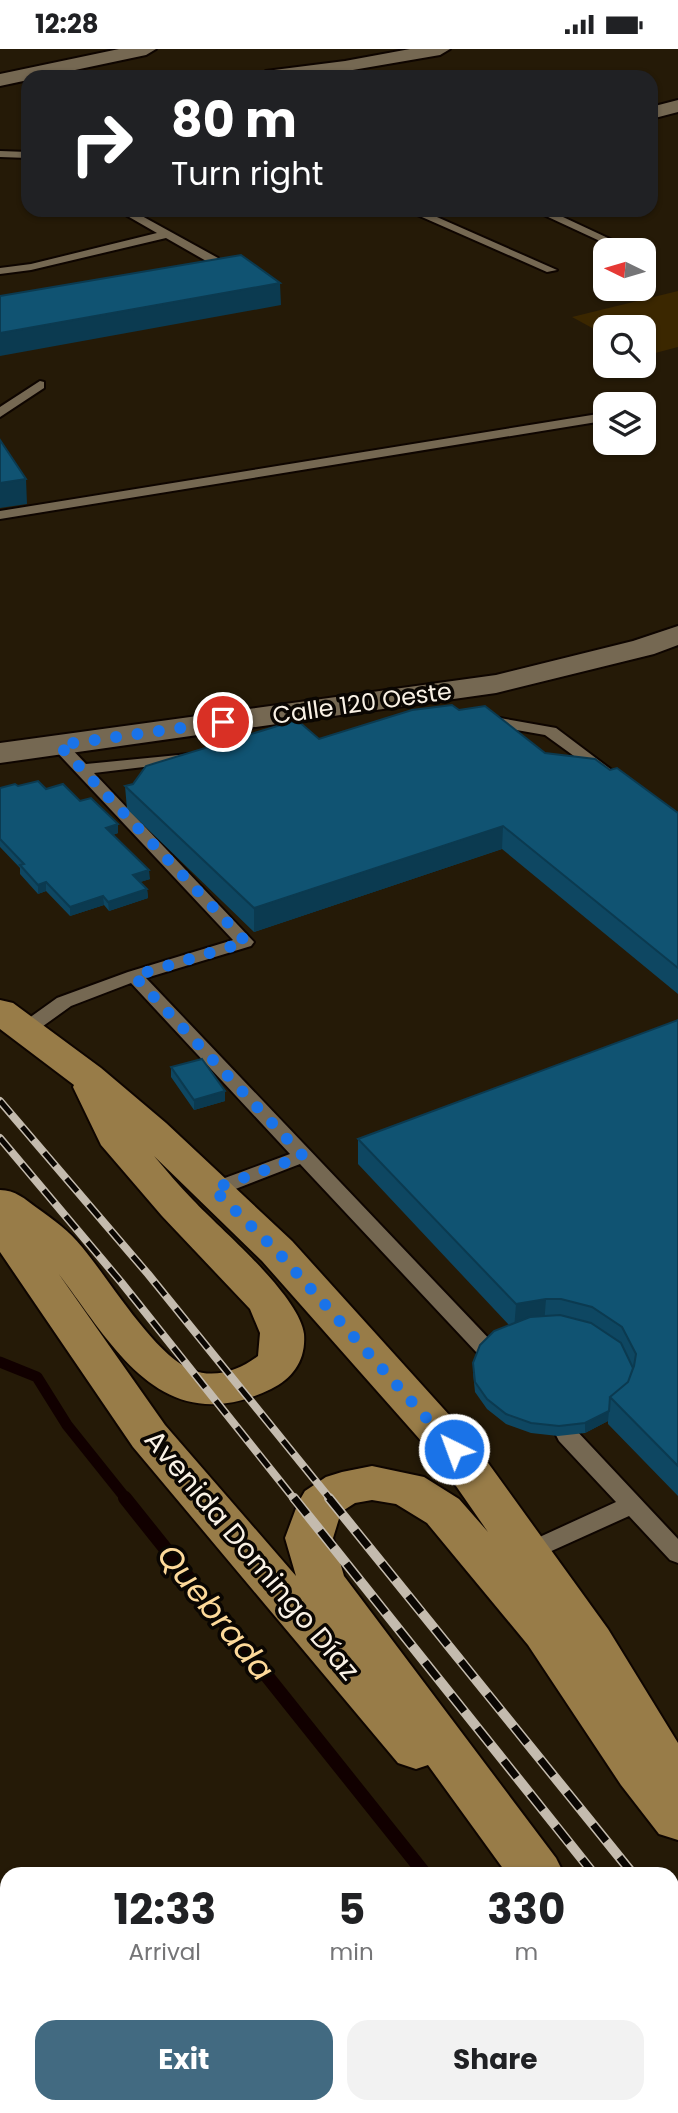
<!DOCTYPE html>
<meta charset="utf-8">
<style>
:root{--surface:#fff;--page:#f2f2f2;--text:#202124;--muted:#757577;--accent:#426a81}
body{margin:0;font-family:Poppins,sans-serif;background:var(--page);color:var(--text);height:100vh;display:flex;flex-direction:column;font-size:26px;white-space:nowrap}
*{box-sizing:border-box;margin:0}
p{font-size:23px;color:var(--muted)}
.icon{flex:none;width:38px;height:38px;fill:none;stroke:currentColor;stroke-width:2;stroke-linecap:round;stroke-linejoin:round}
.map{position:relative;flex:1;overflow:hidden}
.details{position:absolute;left:0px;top:1818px;width:679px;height:247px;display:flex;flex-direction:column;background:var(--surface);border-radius:21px 21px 0 0;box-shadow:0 2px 5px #0004}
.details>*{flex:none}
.hud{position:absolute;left:21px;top:21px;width:637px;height:147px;border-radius:21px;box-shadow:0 2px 5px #0004;background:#202124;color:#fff;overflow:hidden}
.needle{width:46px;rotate:275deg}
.controls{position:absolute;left:593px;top:189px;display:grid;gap:14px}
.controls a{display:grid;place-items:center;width:63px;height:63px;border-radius:14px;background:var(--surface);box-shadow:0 2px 5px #0004;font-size:35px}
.pin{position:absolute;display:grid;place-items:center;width:60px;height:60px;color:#fff;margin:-30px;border:4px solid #fff;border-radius:50%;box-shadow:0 2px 7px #0007}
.me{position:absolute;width:77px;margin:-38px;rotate:318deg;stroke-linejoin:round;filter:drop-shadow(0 0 5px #0008)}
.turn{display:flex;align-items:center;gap:24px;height:147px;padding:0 35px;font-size:32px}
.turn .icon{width:91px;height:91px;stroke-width:2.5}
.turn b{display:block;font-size:49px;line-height:60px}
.eta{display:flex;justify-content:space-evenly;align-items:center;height:119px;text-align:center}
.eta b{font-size:42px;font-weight:700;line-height:49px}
.cta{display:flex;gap:14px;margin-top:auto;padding:14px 35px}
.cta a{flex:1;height:80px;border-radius:21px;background:var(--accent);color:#fff;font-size:28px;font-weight:700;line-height:80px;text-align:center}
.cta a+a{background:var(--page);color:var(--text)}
.status{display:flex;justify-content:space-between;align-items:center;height:49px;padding:0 35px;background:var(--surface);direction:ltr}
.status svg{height:19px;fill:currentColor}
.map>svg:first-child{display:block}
</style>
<div class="status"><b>12:28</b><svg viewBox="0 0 49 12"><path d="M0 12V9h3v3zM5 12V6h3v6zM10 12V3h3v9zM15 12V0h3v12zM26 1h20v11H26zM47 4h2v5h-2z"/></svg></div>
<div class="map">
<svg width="678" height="2064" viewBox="0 0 678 2064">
<rect width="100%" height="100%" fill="#251a07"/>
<path fill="#3b2700" d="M678 242V298L644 307V278H606L605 286 572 268Z"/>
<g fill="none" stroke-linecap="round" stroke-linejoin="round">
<path stroke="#100" stroke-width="11" d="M0 1313 37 1328 67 1376 127 1451"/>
<path stroke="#100" stroke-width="14" d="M125 1449 425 1825
M616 2058 621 2064"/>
<g stroke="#0e0500" stroke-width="4">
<path id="service" d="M0 102 28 103V109L0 108Z
M117 161H131L218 209 220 217 200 226H192V222L208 215V213L166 189 31 221 0 225V219L31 215 157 184Z
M406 161H421L557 221 547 223Z
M533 161H548L625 197 615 199Z
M40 332 44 333V339L0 368V358Z
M598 365 603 366V372L0 470V462Z
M483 666 556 679 617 725 615 728H603L545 686 477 674 475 671Z
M59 691 65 693 86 715 199 704 201 707 199 710 193 712 94 724 254 893 251 897 146 929 494 1295 497 1300 494 1305 486 1307 478 1305 300 1115 220 1146H206L203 1141 206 1136 290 1105 131 934 71 957 32 985H18L16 981 18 977 57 949 128 923 233 891 53 699 51 696 53 693Z
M567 1378 575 1380 678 1490V1514L670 1511 629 1467 536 1509 528 1512 520 1509 516 1503 520 1497 616 1453 559 1392 556 1386 559 1380Z"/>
</g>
<g stroke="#0e0500" stroke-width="4">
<path id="minor" d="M119 0H156L146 6 42 28H28V31L0 37V25Z
M410 0H450L440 6 312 28H256L266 22 345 12Z
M678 51V63L651 70V58Z"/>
</g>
<g stroke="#0e0500" stroke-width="4">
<path id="tertiary" d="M678 577V596L654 605 496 644 0 714V694L496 626 633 592Z"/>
</g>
<g stroke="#0e0500" stroke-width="4">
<path id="primary" d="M0 951 13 954 101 1019 166 1074 292 1192 470 1389 608 1580 678 1694V1791L659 1785 621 1736 528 1596 427 1474 396 1455 372 1451 355 1454 341 1463 333 1489 344 1527 556 1809 564 1825H507L428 1716 416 1720 398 1714 133 1398 0 1203V1141C15 1141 25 1150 37 1159 54 1171 69 1182 82 1198 109 1230 154 1306 192 1321 215 1330 240 1321 258 1307L260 1284 250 1260 162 1167 101 1096 73 1038 74 1036 0 980ZM154 1107 262 1212 438 1411 488 1483 459 1450 424 1428 372 1417 342 1423 326 1428 305 1442 298 1454 285 1489 296 1527 165 1376 58 1224C113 1296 161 1393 271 1340 293 1329 306 1311 304 1285 299 1246 221 1181 193 1151 179 1137 167 1122 154 1107Z
M672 1980 678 1982V2038L672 2036Z"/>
</g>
<use href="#service" fill="#756852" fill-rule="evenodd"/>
<use href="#minor" fill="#756852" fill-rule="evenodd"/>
<use href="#tertiary" fill="#756852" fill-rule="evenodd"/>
<use href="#primary" fill="#987c48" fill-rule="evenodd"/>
<g stroke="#c4bbae" stroke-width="8">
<path id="rail-far1" d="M0 1052 148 1225 331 1451
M0 1089 121 1233 295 1451"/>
</g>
<g stroke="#c4bbae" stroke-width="10">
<path id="rail" d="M294 1449 594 1825
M329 1449 633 1825
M672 1874 678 1881
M672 1922 678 1930"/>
</g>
<use href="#rail-far1" stroke="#0a0602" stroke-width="5" stroke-dasharray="17" stroke-linecap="butt"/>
<use href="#rail" stroke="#0a0602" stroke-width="7" stroke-dasharray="21" stroke-linecap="butt"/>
</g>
<path fill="#0e4762" d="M459 661 545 704 610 721 678 764V945L502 800 254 883 127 760 125 737 319 690Z
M18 737 46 740 80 752 118 784 113 786 150 830 140 833 147 840 148 849 109 862 104 856 70 867 46 842 38 845 20 825V819L0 798V739Z
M678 971V1447L608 1375V1372L585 1384 558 1387 531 1384 506 1375 487 1360 475 1343 473 1324V1314L509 1276 358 1115V1090Z
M171 1018 225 1042V1052L194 1061 171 1028Z"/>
<path fill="#0b3a50" d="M280 234 281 256 0 307V284Z
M26 430 27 455 0 459V434Z
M118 775V784L107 788 106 779Z
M503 777 502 800 254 883V859Z
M149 821 150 830 134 835 133 826Z
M46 833V842L38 845V836Z
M147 840 148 849 109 862 108 853Z
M103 847 104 856 70 867V858Z
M225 1042V1052L194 1061V1051Z
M546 1250 544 1276 514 1281 516 1255Z
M609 1362 608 1372 585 1384V1374Z"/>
<path fill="#105372" stroke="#0b3a50" stroke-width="2" d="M241 206 280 234 0 284V247Z
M0 391 26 430 0 434Z
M452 656 459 661 485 657 545 704 595 710 610 721 617 719 678 764V919L503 777 254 859 125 737 133 735 146 717 297 671 319 690 412 661Z
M38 732 46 740 63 735 80 752 91 749 118 775 106 779 149 821 133 826 147 840 108 853 103 847 70 858 46 833 38 836 20 816 24 815 0 790V739L15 735 18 737Z
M678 971V1417L610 1348 628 1333 634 1317 636 1305 622 1278 592 1258 561 1250H546L516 1255 358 1090Z
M202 1010 225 1042 194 1051 171 1018Z
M560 1266 591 1274 621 1294 633 1319 628 1333 610 1348 609 1362 585 1374 559 1377 531 1374 506 1365 487 1350 475 1333 473 1314 480 1296 494 1282 530 1268Z"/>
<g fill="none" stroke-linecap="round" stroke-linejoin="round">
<path stroke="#1a73e8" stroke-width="12" stroke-dasharray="0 21.6" d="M223 673 59 696 246 893 134 927 303 1107 213 1140 277 1202 454 1400"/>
</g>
<g text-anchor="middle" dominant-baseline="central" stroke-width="7" stroke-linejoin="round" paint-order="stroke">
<g font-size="24" fill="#f9f1e5" stroke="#0a0602">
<text transform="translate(362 654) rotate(-8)">Calle 120 Oeste</text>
</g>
<g font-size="28" fill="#f9f1e5" stroke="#0a0602">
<text transform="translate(252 1506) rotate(50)">Avenida Domingo Díaz</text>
</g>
<g font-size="32" font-style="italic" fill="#fdd99a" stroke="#0a0602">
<text transform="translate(216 1563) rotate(51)">Quebrada</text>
</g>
</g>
</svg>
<div class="controls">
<a><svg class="needle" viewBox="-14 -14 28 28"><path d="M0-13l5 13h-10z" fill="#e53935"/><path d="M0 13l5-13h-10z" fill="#757577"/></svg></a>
<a><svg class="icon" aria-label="search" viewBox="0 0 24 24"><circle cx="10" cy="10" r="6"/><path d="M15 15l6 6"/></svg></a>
<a><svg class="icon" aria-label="layers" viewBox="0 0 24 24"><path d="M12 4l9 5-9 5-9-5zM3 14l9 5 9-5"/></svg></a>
</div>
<div class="pin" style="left:223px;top:673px;background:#d93025"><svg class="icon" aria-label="arrive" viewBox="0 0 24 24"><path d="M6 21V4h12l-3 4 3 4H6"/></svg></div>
<svg class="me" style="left:454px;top:1400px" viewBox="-20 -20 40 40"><circle r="17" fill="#1a73e8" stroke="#fff" stroke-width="3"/><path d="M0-11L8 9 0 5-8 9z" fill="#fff"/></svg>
<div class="hud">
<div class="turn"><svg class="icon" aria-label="right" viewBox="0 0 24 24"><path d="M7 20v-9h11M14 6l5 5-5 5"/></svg><div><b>80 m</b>Turn right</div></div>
</div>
<section class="details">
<div class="eta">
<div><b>12:33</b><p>Arrival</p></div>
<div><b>5</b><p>min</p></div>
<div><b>330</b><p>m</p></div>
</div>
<div class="cta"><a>Exit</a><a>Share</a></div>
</section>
</div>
